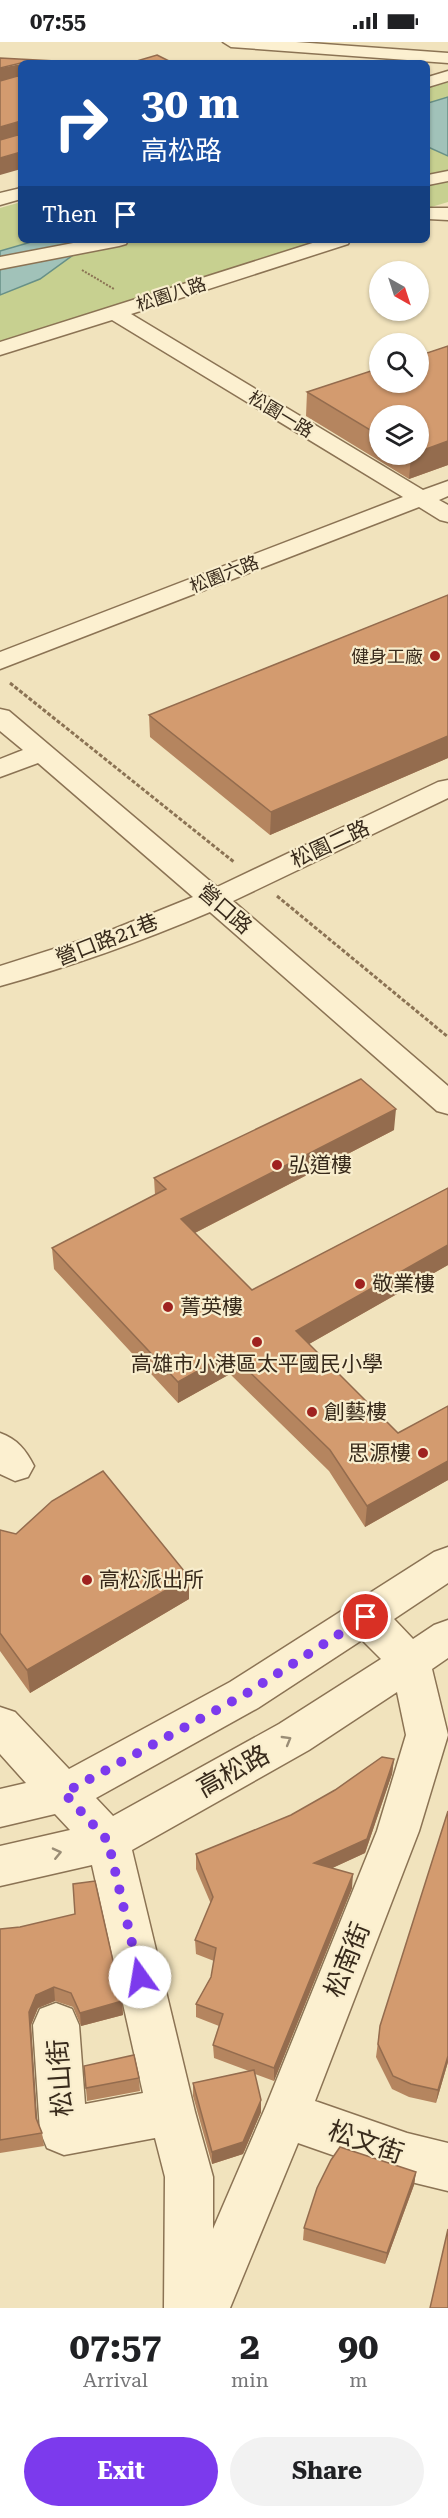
<!DOCTYPE html>
<meta charset="utf-8">
<style>
:root{--surface:#fff;--page:#f2f2f2;--text:#202124;--muted:#757577;--accent:#7c3aed}
body{margin:0;font-family:"Roboto Serif","Noto Sans TC",serif;background:var(--page);color:var(--text);height:100vh;display:flex;flex-direction:column;font-size:22px;white-space:nowrap}
*{box-sizing:border-box;margin:0}
p{font-size:20px;color:var(--muted)}
.icon{flex:none;width:33px;height:33px;fill:none;stroke:currentColor;stroke-width:2;stroke-linecap:round;stroke-linejoin:round}
.map{position:relative;height:2266px;overflow:hidden}
.drawer{display:flex;flex-direction:column;background:var(--surface);flex:1}
.drawer>*{flex:none}
.hud{position:absolute;left:18px;top:18px;width:412px;height:183px;border-radius:9px;box-shadow:0 2px 4px #0004;background:#1a4fa0;color:#fff;overflow:hidden}
.needle{width:39px;rotate:141deg}
.controls{position:absolute;left:369px;top:219px;display:grid;gap:12px}
.controls a{display:grid;place-items:center;width:60px;height:60px;border-radius:50%;background:var(--surface);box-shadow:0 2px 4px #0004;font-size:30px}
.pin{position:absolute;display:grid;place-items:center;width:51px;height:51px;color:#fff;margin:-26px;border:3px solid #fff;border-radius:50%;box-shadow:0 2px 6px #0007}
.me{position:absolute;width:66px;margin:-33px;rotate:347deg;stroke-linejoin:round;filter:drop-shadow(0 0 4px #0008)}
.turn{display:flex;align-items:center;gap:21px;height:126px;padding:0 24px;font-size:27px}
.turn .icon{width:78px;height:78px;stroke-width:2.5}
.turn b{display:block;font-size:42px;line-height:51px}
.then{display:flex;align-items:center;height:57px;padding:0 24px;background:#0003;gap:12px;font-size:22px}
.eta{display:flex;justify-content:space-evenly;align-items:center;height:102px;text-align:center}
.eta b{font-size:36px;font-weight:700;line-height:42px}
.button{display:flex;gap:12px;margin-top:auto;padding:12px 24px}
.button a{flex:1;height:69px;border-radius:36px;background:var(--accent);color:#fff;font-size:24px;font-weight:700;line-height:69px;text-align:center}
.button a+a{background:var(--page);color:var(--text)}
.status{display:flex;justify-content:space-between;align-items:center;height:42px;padding:0 30px;background:var(--surface);direction:ltr}
.status svg{height:16px;fill:currentColor}
.map>svg:first-child{display:block}
</style>
<div class="status"><b>07:55</b><svg viewBox="0 0 49 12"><path d="M0 12V9h3v3zM5 12V6h3v6zM10 12V3h3v9zM15 12V0h3v12zM26 1h20v11H26zM47 4h2v5h-2z"/></svg></div>
<div class="map">
<svg width="448" height="2266" viewBox="0 0 448 2266">
<rect width="100%" height="100%" fill="#f1e3bd"/>
<path fill="#c7d090" d="M448 40V160L428 166V46Z
M21 160V198H330L0 305V166Z"/>
<path fill="#a1c2b9" stroke="#679087" stroke-width="1.5" d="M448 55V114L428 105V61Z
M38 198H94L40 237 0 253V209Z"/>
<g fill="none" stroke-linecap="round" stroke-linejoin="round">
<g stroke="#8b7354" stroke-width="3">
<path id="minor" d="M223 0H296L448 11V21L231 5Z
M448 29V39L428 45V35Z
M448 129V139L428 143V133Z
M21 146V157L0 163V151Z
M428 166H448V178L428 177Z
M89 198H128L126 202 119 204 0 227V215Z
M322 198H350L348 202 131 272 423 448 448 439V454L439 458 448 463V480L440 478 419 465 0 627V610L403 455 112 278 0 313V300Z
M0 667 9 669 217 845 438 740 448 738V756L233 859 448 1044V1072L437 1069 210 870C142 899 72 924 0 944V924L104 891 193 855 38 721 0 735V717L23 708 0 689Z
M0 1391C17 1397 26 1408 34 1424L28 1435 15 1439 0 1432Z
M448 1505V1541L394 1577 413 1597 434 1583 448 1578V1616L432 1627 448 1693 419 1789 315 2059 407 2091 448 2101V2149L407 2139 298 2101 230 2266H164L165 2135 155 2096 64 2113 47 2106 40 2089 33 1983 40 1967 56 1961 72 1967 79 1983 85 2062 143 2051 92 1823 0 1844V1804L70 1788 55 1772 0 1785V1747L26 1741 0 1712V1665L15 1670 69 1727 230 1640 434 1510ZM362 1598 381 1617 279 1682 113 1774 96 1756 258 1666ZM397 1650 406 1693 377 1789 266 2064 213 2187V2135L195 2070 132 1808 309 1708Z"/>
</g>
<path stroke="#8b7354" stroke-width="2" stroke-dasharray="2 1.5" stroke-linecap="butt" d="M82 228 114 247"/>
<path stroke="#8b7354" stroke-width="3" stroke-dasharray="4 2" stroke-linecap="butt" d="M10 641 234 820
M277 854 448 995"/>
<use href="#minor" fill="#fcf0d0" fill-rule="evenodd"/>
</g>
<path fill="#b5855f" fill-rule="evenodd" d="M448 304V423L409 437 306 374 307 350ZM380 374 418 412H380Z
M448 553V716L270 793 150 695 149 673Z
M394 1088 195 1191 252 1248 448 1146V1223L309 1302 398 1391 448 1364V1438L365 1485 329 1429 230 1332 178 1361 54 1227 52 1206 155 1153 154 1136Z
M0 1488 189 1557 30 1651 0 1609Z
M394 1717 392 1732 365 1811 332 1826 352 1846 274 2039 255 2032 261 2070 243 2112 212 2122 193 2054V2041L249 2029 214 2016 213 2003 219 1984 196 1975V1962L211 1935 214 1919 196 1912 195 1898 211 1862 196 1827V1812L291 1773Z
M448 1769V2020L436 2061 409 2055 392 2047 376 2015 380 1984Z
M0 1887 122 1959 123 1973 81 1984 73 1965 55 1959 38 1966 31 1983 37 2080 42 2091 44 2104 0 2111Z
M84 2024 139 2036 140 2049 87 2059Z
M416 2130 414 2143 385 2222 303 2198 304 2186Z"/>
<path fill="#946c4e" d="M21 22V38L0 42V26Z
M21 79V96L0 101V85Z
M21 110V127L0 133V116Z
M448 399V423L409 437 411 413 418 412V410Z
M448 694V716L270 793 271 770Z
M396 1067 394 1088 181 1198V1177Z
M448 1203V1223L295 1310 296 1289Z
M230 1311V1332L178 1361V1340Z
M448 1419V1438L365 1485 367 1464Z
M189 1535V1557L30 1651 27 1628Z
M394 1717 392 1732 365 1811 313 1835 314 1821Z
M353 1832 352 1846 274 2039V2026Z
M54 1945 55 1959 38 1966 31 1983 38 2089 36 2076 29 1970 36 1953Z
M122 1959 123 1973 81 1984 80 1971Z
M448 2014V2020L436 2061 438 2048Z
M261 2058V2070L243 2112 212 2122V2110Z
M416 2130 414 2143 385 2222 387 2211Z"/>
<path fill="#d39b6f" stroke="#946c4e" stroke-width="1.5" d="M157 13 173 21H130Z
M0 16 74 20V21H21L0 26Z
M193 19 198 21H186Z
M21 33V79L0 85V39Z
M21 92V110L0 116V98Z
M448 304V399L418 410V374H380V394L307 350 380 326V340H418V314Z
M448 553V694L271 770 149 673Z
M361 1037 396 1067 181 1177 252 1248 448 1146V1203L296 1289 398 1391 448 1364V1419L367 1464 330 1408 230 1311 178 1340 52 1206 166 1147 154 1136Z
M103 1429 189 1535 27 1628 0 1591V1488L16 1492 52 1459Z
M382 1715 394 1717 367 1797 314 1821 353 1832 274 2026 213 2003 223 1972 196 1962 211 1935 216 1906 195 1898 213 1855 196 1812 291 1773 335 1748Z
M448 1769V2014L438 2048 411 2042 393 2034 378 2002 380 1984Z
M95 1839 122 1959 80 1971 71 1951 54 1945 36 1953 29 1970 36 2076 42 2091 0 2098V1887L20 1885 75 1872 73 1842Z
M134 2013 139 2036 86 2046 84 2024Z
M254 2028 261 2058 243 2100 212 2110 193 2041Z
M340 2105 416 2130 387 2211 304 2186 317 2146 331 2118Z
M448 2187V2266H430Z"/>
<defs><path id="oneway-chevron" d="M-2-3.5L2.5 0L-2 3.5" fill="none" stroke-width="1.6" stroke-linecap="round" stroke-linejoin="round" transform="scale(1.5)"/></defs>
<g stroke="#9a8d76">
<use href="#oneway-chevron" transform="translate(287 1698) rotate(-30)"/>
<use href="#oneway-chevron" transform="translate(57 1811) rotate(-13)"/>
</g>
<g fill="none" stroke-linecap="round" stroke-linejoin="round">
<path stroke="#7c3aed" stroke-width="10" stroke-dasharray="0 18" d="M140 1935 108 1799 64 1751 244 1653 366 1575"/>
</g>
<g fill="#9f221f" stroke="#f8edcd" stroke-width="2">
<circle cx="435" cy="614" r="6"/>
<circle cx="277" cy="1123" r="6"/>
<circle cx="360" cy="1242" r="6"/>
<circle cx="168" cy="1265" r="6"/>
<circle cx="257" cy="1300" r="6"/>
<circle cx="312" cy="1370" r="6"/>
<circle cx="423" cy="1411" r="6"/>
<circle cx="87" cy="1538" r="6"/>
</g>
<g text-anchor="middle" dominant-baseline="central" stroke-width="4.5" stroke-linejoin="round" paint-order="stroke">
<g font-size="18" fill="#382a1b" stroke="#f8edcd">
<text transform="translate(171 252) rotate(-18)">松園八路</text>
<text transform="translate(281 372) rotate(31)">松園一路</text>
<text transform="translate(224 532) rotate(-21)">松園六路</text>
</g>
<g font-size="18" fill="#382a1b" stroke="#f8edcd" text-anchor="end">
<text x="423" y="614">健身工廠</text>
</g>
<g font-size="21" fill="#382a1b" stroke="#f8edcd">
<text transform="translate(330 802) rotate(-25)">松園二路</text>
<text transform="translate(225 867) rotate(41)">營口路</text>
<text transform="translate(107 898) rotate(-21)">營口路21巷</text>
</g>
<g font-size="21" fill="#382a1b" stroke="#f8edcd" text-anchor="start">
<text x="289" y="1123">弘道樓</text>
<text x="372" y="1242">敬業樓</text>
<text x="180" y="1265">菁英樓</text>
<text x="257" y="1322" text-anchor="middle">高雄市小港區太平國民小學</text>
<text x="324" y="1370">創藝樓</text>
<text x="411" y="1411" text-anchor="end">思源樓</text>
<text x="99" y="1538">高松派出所</text>
</g>
<g font-size="26" fill="#382a1b" stroke="#f8edcd">
<text transform="translate(233 1729) rotate(-29)">高松路</text>
<text transform="translate(347 1918) rotate(-68)">松南街</text>
<text transform="translate(60 2036) rotate(-94)">松山街</text>
<text transform="translate(366 2100) rotate(19)">松文街</text>
</g>
</g>
</svg>
<div class="controls">
<a><svg class="needle" viewBox="-14 -14 28 28"><path d="M0-13l5 13h-10z" fill="#e53935"/><path d="M0 13l5-13h-10z" fill="#757577"/></svg></a>
<a><svg class="icon" aria-label="search" viewBox="0 0 24 24"><circle cx="10" cy="10" r="6"/><path d="M15 15l6 6"/></svg></a>
<a><svg class="icon" aria-label="layers" viewBox="0 0 24 24"><path d="M12 4l9 5-9 5-9-5zM3 14l9 5 9-5"/></svg></a>
</div>
<div class="pin" style="left:366px;top:1575px;background:#d93025"><svg class="icon" aria-label="arrive" viewBox="0 0 24 24"><path d="M6 21V4h12l-3 4 3 4H6"/></svg></div>
<svg class="me" style="left:140px;top:1935px" viewBox="-20 -20 40 40"><circle r="19" fill="#fff"/><path d="M0-13L10 11 0 6-10 11z" fill="#7c3aed"/></svg>
<div class="hud">
<div class="turn"><svg class="icon" aria-label="right" viewBox="0 0 24 24"><path d="M7 20v-9h11M14 6l5 5-5 5"/></svg><div><b>30 m</b>高松路</div></div>
<div class="then">Then<svg class="icon" aria-label="arrive" viewBox="0 0 24 24"><path d="M6 21V4h12l-3 4 3 4H6"/></svg></div>
</div>
</div>
<section class="drawer">
<div class="eta">
<div><b>07:57</b><p>Arrival</p></div>
<div><b>2</b><p>min</p></div>
<div><b>90</b><p>m</p></div>
</div>
<div class="button"><a>Exit</a><a>Share</a></div>
</section>
